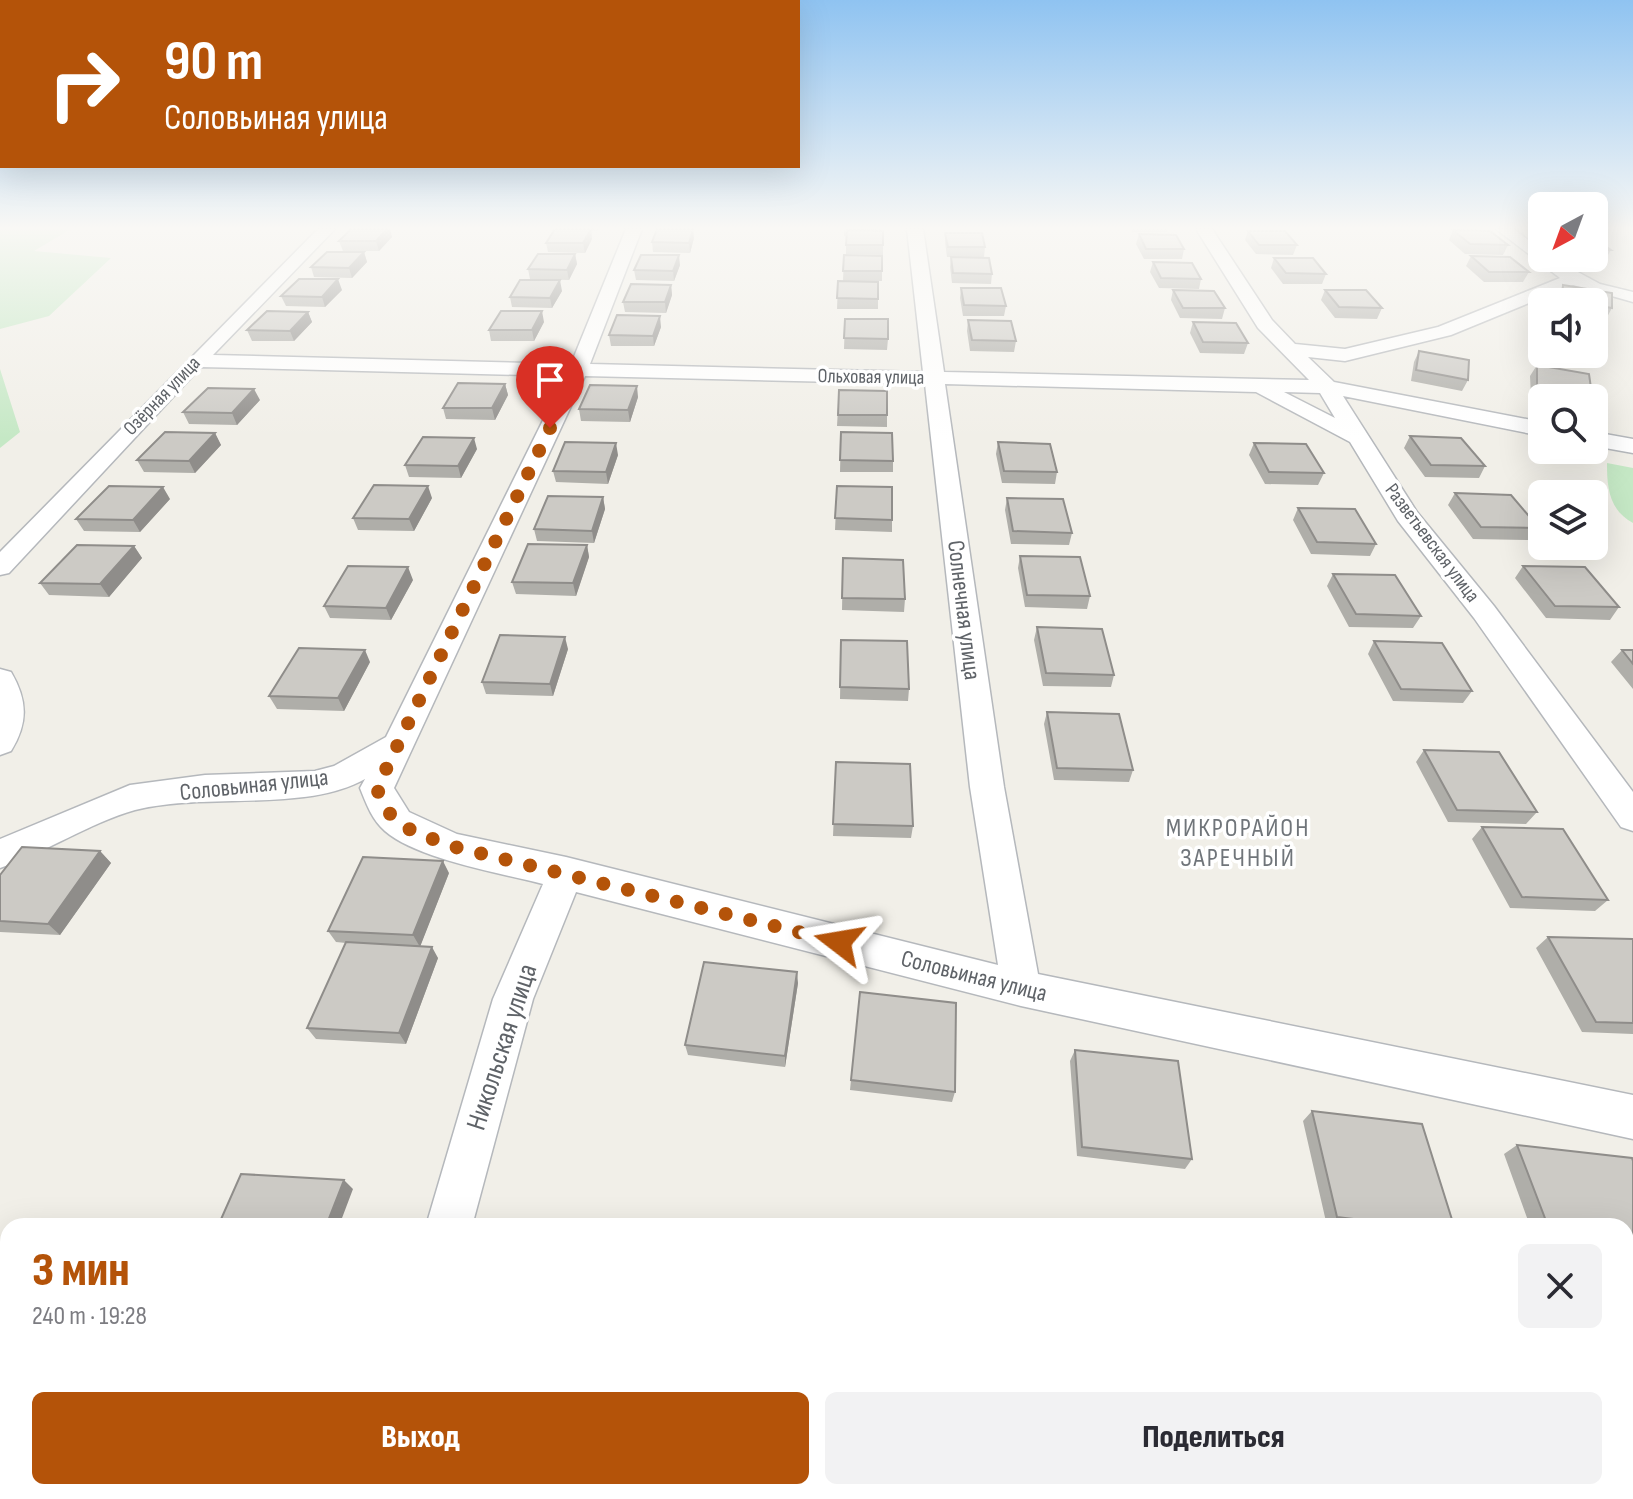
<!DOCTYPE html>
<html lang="ru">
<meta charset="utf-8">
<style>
:root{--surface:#fff;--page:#f2f2f3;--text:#2b2b33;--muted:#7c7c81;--accent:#b45309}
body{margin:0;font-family:"Sofia Sans Condensed",sans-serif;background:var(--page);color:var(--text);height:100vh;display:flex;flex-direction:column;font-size:30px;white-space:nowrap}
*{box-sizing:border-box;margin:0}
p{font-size:26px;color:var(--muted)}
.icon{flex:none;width:44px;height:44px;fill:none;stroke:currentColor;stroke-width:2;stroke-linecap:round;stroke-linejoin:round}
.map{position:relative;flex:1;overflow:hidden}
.side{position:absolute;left:0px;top:1218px;width:1634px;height:282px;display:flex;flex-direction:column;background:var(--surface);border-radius:24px 24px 0 0;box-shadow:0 8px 32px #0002}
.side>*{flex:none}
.guide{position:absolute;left:0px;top:0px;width:800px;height:168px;box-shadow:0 8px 32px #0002;background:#b45309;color:#fff;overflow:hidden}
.needle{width:52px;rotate:221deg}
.controls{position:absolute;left:1528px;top:192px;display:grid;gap:16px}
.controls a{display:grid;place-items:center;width:80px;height:80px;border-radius:12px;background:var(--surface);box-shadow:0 8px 32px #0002;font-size:40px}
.pin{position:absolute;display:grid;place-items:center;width:68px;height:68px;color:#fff;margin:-82px -34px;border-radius:50% 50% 50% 0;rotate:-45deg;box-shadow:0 0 8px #0007}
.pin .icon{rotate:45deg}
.me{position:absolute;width:88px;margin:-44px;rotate:284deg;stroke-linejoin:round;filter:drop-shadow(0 0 6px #0008)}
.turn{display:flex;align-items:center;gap:28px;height:168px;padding:0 32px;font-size:36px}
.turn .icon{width:104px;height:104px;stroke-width:2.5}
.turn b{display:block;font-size:56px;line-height:68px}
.round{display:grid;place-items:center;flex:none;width:84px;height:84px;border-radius:12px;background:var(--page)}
.head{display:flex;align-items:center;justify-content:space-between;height:136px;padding:0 32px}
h1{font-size:48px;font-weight:800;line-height:60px;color:var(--accent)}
.cta{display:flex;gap:16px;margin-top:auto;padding:16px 32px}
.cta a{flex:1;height:92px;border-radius:12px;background:var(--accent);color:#fff;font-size:32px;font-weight:800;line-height:92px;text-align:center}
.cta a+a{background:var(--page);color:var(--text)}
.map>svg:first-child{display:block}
</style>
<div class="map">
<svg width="1633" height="1499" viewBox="0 0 1633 1499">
<rect width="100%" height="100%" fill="#f1efe8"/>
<path fill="#c5e8c5" d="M0 229H71L34 251 111 258 49 316 0 329Z
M0 369 20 432 0 448Z
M1607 463 1633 468V523C1609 510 1607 488 1607 463Z"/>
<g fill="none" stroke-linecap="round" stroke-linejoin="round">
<g stroke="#b5b8bc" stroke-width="3">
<path id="minor" d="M318 229H335L213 355 571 364 626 229H642L590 364 923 372 907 229H923L944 372 1309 380 1258 328 1196 229H1212L1272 320 1295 344 1345 349 1438 327 1560 278 1496 229H1514L1542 251V258H1552L1600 284 1633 292V302L1573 285 1451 335 1345 361 1308 357 1334 382 1542 422V436L1343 396 1417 512 1494 606 1633 792V831L1621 827 1474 618 1398 521 1350 442 1256 392 945 384 1004 787 1038 974 1633 1095V1139L1021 1006 576 892 533 999 472 1226H426L493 999 543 884C501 873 417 859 385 831 372 820 366 803 360 788L365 779C305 813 205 792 135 810 92 822 44 853 0 868V839L130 785 205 775 315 771 334 766 386 737 565 376 201 367 9 573 0 575V552ZM585 376 925 384 970 787 998 965 566 857 457 834 409 812 394 788ZM1284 392 1320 393 1335 418Z
M1594 432 1633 439V453L1594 446Z
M0 669 11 672C28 701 28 723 11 751L0 755Z
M346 1492H402L400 1499H344Z"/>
</g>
<use href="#minor" fill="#fff" fill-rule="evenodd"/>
</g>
<path fill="#afaea9" d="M351 229H390L392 237 379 251H343L339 241Z
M555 229H598L597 231H591L592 239 585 253 548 252 546 243Z
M844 229H880L883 245V255L846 254V236H844Z
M1131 229H1168L1167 232H1132Z
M1453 230 1508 245 1503 255 1465 254 1449 240Z
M1248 231 1297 245 1293 255 1256 254 1245 240Z
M945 233 985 247 984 257H947L945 242Z
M1139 234 1184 249 1182 259H1144L1136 244Z
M694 238 690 253 653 252 652 242Z
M1594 238 1611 250 1605 260 1567 259 1566 258H1594Z
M364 252 367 262 352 278 314 277 311 267Z
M575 254 577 264 569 280 530 279 528 269Z
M844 255 882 271V281H843Z
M1471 256 1529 272 1523 282H1484L1466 266Z
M951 257 992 274 991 284 952 283 950 267Z
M1274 258 1326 274 1322 284H1283L1271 268Z
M1153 262 1201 279 1199 289 1159 288 1150 272Z
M680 265 674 281 636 280 634 270Z
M838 281 878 299V309H837Z
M671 285 672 295 666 313 625 312 623 302Z
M1563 285 1612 308 1606 319 1594 316V302H1557L1558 295Z
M961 288 1006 306 1004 316H963L960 298Z
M342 290 325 307 286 306 281 296Z
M1173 290 1225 308 1222 319 1180 318 1171 300Z
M1325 290 1382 308 1377 319 1335 318 1321 300Z
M562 291 552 308 512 307 510 297Z
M308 312 312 322 294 341H252L247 330Z
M845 319 888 339 887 350 844 349Z
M968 320 1016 341 1014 352 970 351 967 331Z
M544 322 534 341H491L489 330Z
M1193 322 1248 343 1244 354 1200 353 1190 333Z
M661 327 654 346H611L609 335Z
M1419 351 1468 380 1462 391 1411 381 1414 362Z
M1537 365 1592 395 1590 398H1542L1531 396 1530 376Z
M505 384 508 395 495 420 446 419 443 408Z
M839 390 887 415V427L837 426Z
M638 397 630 422 581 421 579 409Z
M260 400 237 425 189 424 183 412Z
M841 432 893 461V472H840Z
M215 433 221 445 195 473 144 472 137 460Z
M1410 436 1485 466 1479 478 1425 477 1404 448Z
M998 442 1057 472 1055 484 1002 483 996 454Z
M1254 443 1324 473 1318 485 1265 484 1249 455Z
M477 449 461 478 409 477 405 465Z
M618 455 608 484 556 482 553 471Z
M837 486 892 520V532L835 530Z
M1455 493 1539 528 1531 540 1473 539 1448 505Z
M603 497 605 509 594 543 537 541 534 529Z
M432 498 414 531 358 530 353 518Z
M1007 498 1072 533 1069 545 1011 544 1005 510Z
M170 499 140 532 84 531 76 519Z
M1298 508 1376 544 1370 556 1311 554 1293 520Z
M587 545 589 557 576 596 516 594 512 582Z
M134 546 142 558 109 597 49 595 40 583Z
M1020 556 1090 596 1087 609 1025 607 1018 568Z
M843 558 905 599 904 612 842 610Z
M1523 566 1619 607 1610 620 1546 618 1515 578Z
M1333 574 1421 616 1413 628 1349 627 1327 586Z
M413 580 391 620 330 618 324 606Z
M1037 627 1114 675 1111 687 1043 686 1034 640Z
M841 640 909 689 908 701 840 699Z
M1374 641 1472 691 1463 703 1393 701 1368 654Z
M568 649 553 696 486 694 482 682Z
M1622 650H1633V689L1611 662Z
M370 662 344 711 277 709 269 696Z
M1047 712 1133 770 1129 782 1054 780 1044 724Z
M1424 750 1537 812 1526 824 1448 822 1416 762Z
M836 762 913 826 911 838 833 836Z
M1482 827 1608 900 1595 911 1510 908 1472 839Z
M100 851 111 863 60 935 0 932V875Z
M449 873 420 946 438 958 406 1044 316 1039 307 1028 346 943 336 942 328 931Z
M1548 937 1633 939V1034L1582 1032 1536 948Z
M798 983 785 1067 688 1055 685 1045Z
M860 992 955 1092 952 1102 850 1090Z
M1075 1050 1192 1159 1185 1169 1077 1156 1070 1061Z
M1312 1111 1454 1226H1327L1303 1121Z
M1517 1145 1633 1161V1275L1626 1274V1226H1530L1504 1154Z"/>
<path fill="#8f8d8a" d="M387 229H390L392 237 379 251 376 241Z
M591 229 592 239 585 253 583 243Z
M693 229 694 238 690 253 689 243Z
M364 252 367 262 352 278 349 268Z
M575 254 577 264 569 280 567 270Z
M679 255 680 265 674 281 673 271Z
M338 279 342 290 325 307 322 297Z
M560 280 562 291 552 308 550 298Z
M671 285 672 295 666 313 665 302Z
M542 311 544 322 534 341 532 330Z
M308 312 312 322 294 341 290 331Z
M660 316 661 327 654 346 653 336Z
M505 384 508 395 495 420 492 408Z
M637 386 638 397 630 422 628 410Z
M254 389 260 400 237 425 232 413Z
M215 433 221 445 195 473 189 461Z
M474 438 477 449 461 478 458 466Z
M616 443 618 455 608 484 606 472Z
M428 486 432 498 414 531 409 519Z
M163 487 170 499 140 532 133 520Z
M603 497 605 509 594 543 592 531Z
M587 545 589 557 576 596 573 583Z
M134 546 142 558 109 597 100 584Z
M408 567 413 580 391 620 386 608Z
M565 637 568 649 553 696 550 684Z
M365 650 370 662 344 711 338 698Z
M100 851 111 863 60 935 48 924Z
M443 861 449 873 420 947 413 935Z
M432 947 438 958 406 1044 399 1033Z
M797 972 798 983 785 1067V1056Z
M344 1180 353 1189 339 1226H326Z
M253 1492H268L265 1499H251Z"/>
<path fill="#cccac5" stroke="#8f8d8a" stroke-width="2" d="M351 229H387L376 241H339Z
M555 229H591L583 243H546Z
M657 229H693L689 243 652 242Z
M847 230 883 231V245H846Z
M1453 230 1490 231 1508 245 1470 244Z
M1248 231H1285L1297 245H1259Z
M945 233H982L985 247H948Z
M1139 234 1176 235 1184 249H1146Z
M1594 238 1611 250H1594Z
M327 252H364L349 268 311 267Z
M538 254H575L567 270 528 269Z
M641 255H679L673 271 634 270Z
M844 255 882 256V271H843Z
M1471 256 1510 257 1529 272H1489Z
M951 257 989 258 992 274 953 273Z
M1274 258H1313L1326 274 1286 273Z
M1153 262 1192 263 1201 279 1161 278Z
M299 279H338L322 297 281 296Z
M520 280H560L550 298 510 297Z
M838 281 878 282V299L837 298Z
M631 284 671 285 665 302H623Z
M1563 285 1612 293V308L1594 305V302H1579L1562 299Z
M961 288H1001L1006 306 964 305Z
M1173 290 1214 291 1225 308H1183Z
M1325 290H1366L1382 308 1339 307Z
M267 311 308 312 290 331 247 330Z
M501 311H542L532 330H489Z
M617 315 660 316 653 336 609 335Z
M845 319H888V339L844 338Z
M968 320 1011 321 1016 341 972 340Z
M1193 322 1236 323 1248 343 1203 342Z
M1419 351 1469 360 1468 380 1416 370Z
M1537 365 1589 374 1592 395 1537 385Z
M458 383 505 384 492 408H443Z
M590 385 637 386 628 410 579 409Z
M208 388 254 389 232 413 183 412Z
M839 390 887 391V415H838Z
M165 432 215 433 189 461 137 460Z
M841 432 892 433 893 461 840 460Z
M1410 436 1461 438 1485 466 1431 465Z
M423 437 474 438 458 466 405 465Z
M565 442 616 443 606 472 553 471Z
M998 442 1050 444 1057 472 1004 471Z
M1254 443 1306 444 1324 473 1269 472Z
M374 485 428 486 409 519 353 518Z
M109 486 163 487 133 520 76 519Z
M837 486 892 487V520L835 518Z
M1455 493 1511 495 1539 528 1481 527Z
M548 496 603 497 592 531 534 529Z
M1007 498 1063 499 1072 533 1013 531Z
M1298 508 1355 509 1376 544 1317 542Z
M528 544 587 545 573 583 512 582Z
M77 545 134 546 100 584 40 583Z
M1020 556 1080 557 1090 596 1027 595Z
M843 558 903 560 905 599 842 598Z
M348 566 408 567 386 608 324 606Z
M1523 566 1585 567 1619 607 1555 606Z
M1333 574 1395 575 1421 616 1356 614Z
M1037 627 1102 629 1114 675 1046 673Z
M500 635 565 637 550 684 482 682Z
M841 640 907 641 909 689 840 687Z
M1374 641 1442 643 1472 691 1401 689Z
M299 648 365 650 338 698 269 696Z
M1622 650H1633V664Z
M1047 712 1119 714 1133 770 1057 768Z
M1424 750 1499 752 1537 812 1457 810Z
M836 762 910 764 913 826 833 824Z
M1482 827 1563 829 1608 900 1522 897Z
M22 847 100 851 48 924 0 921V875Z
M363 857 443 861 413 935 328 931Z
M1548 937 1633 939V1023L1596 1022Z
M346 942 432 947 399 1033 307 1028Z
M704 962 797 972 785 1056 685 1045Z
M860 992 956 1003 955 1092 851 1080Z
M1075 1050 1178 1061 1192 1159 1082 1147Z
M1312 1111 1422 1124 1454 1226H1411L1337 1217Z
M1517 1145 1632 1158 1633 1161V1265L1626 1264V1226H1548Z
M241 1174 344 1180 326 1226H218Z
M126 1492H253L251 1499H123Z"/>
<linearGradient id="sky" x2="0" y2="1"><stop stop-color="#8fc3f1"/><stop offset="0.52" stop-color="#f9f8f5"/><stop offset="1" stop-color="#f9f8f5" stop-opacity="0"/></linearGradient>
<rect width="1633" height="439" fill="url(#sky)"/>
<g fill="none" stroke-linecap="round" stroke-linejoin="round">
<path stroke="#b45309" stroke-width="14" stroke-dasharray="0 25.2" d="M550 428 377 788C389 829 418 833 455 847L839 942"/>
</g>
<g text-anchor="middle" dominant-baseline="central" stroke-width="7" stroke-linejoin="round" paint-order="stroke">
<g font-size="20" fill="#5f6368" stroke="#fff">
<text transform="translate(871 377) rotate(1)">Ольховая улица</text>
<text transform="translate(162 396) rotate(-46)">Озёрная улица</text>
<text transform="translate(1432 543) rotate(53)">Разветьевская улица</text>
</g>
<g font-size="24" fill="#5f6368" stroke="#fff">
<text transform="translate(964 610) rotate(83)">Солнечная улица</text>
<text transform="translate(254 785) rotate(-6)">Соловьиная улица</text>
<text transform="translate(974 976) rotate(14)">Соловьиная улица</text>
</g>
<g font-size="26" letter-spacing="2" fill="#70757a" stroke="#fff">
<text x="1238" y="828">МИКРОРАЙОН<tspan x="1238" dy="30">ЗАРЕЧНЫЙ</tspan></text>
</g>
<g font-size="28" fill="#5f6368" stroke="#fff">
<text transform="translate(502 1047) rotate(-72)">Никольская улица</text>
</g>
</g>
</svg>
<div class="controls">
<a><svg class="needle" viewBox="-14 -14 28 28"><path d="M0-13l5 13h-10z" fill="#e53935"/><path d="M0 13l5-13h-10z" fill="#7c7c81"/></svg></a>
<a><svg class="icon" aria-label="sound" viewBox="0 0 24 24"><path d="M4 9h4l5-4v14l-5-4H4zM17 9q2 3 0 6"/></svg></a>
<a><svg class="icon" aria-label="search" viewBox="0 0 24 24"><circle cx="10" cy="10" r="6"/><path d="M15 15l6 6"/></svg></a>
<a><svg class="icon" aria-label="layers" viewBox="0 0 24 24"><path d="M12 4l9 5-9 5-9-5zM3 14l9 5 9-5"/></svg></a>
</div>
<div class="pin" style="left:550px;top:428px;background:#d93025"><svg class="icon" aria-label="arrive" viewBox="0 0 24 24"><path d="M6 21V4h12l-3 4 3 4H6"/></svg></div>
<svg class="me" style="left:839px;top:942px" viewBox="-20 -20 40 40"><path d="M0-17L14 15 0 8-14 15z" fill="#b45309" stroke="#fff" stroke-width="4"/></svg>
<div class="guide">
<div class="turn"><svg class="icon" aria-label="right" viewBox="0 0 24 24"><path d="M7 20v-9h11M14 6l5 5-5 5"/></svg><div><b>90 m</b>Соловьиная улица</div></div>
</div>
<section class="side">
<div class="head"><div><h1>3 мин</h1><p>240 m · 19:28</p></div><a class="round"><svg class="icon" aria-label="close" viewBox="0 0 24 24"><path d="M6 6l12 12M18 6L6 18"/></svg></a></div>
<div class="cta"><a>Выход</a><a>Поделиться</a></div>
</section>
</div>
